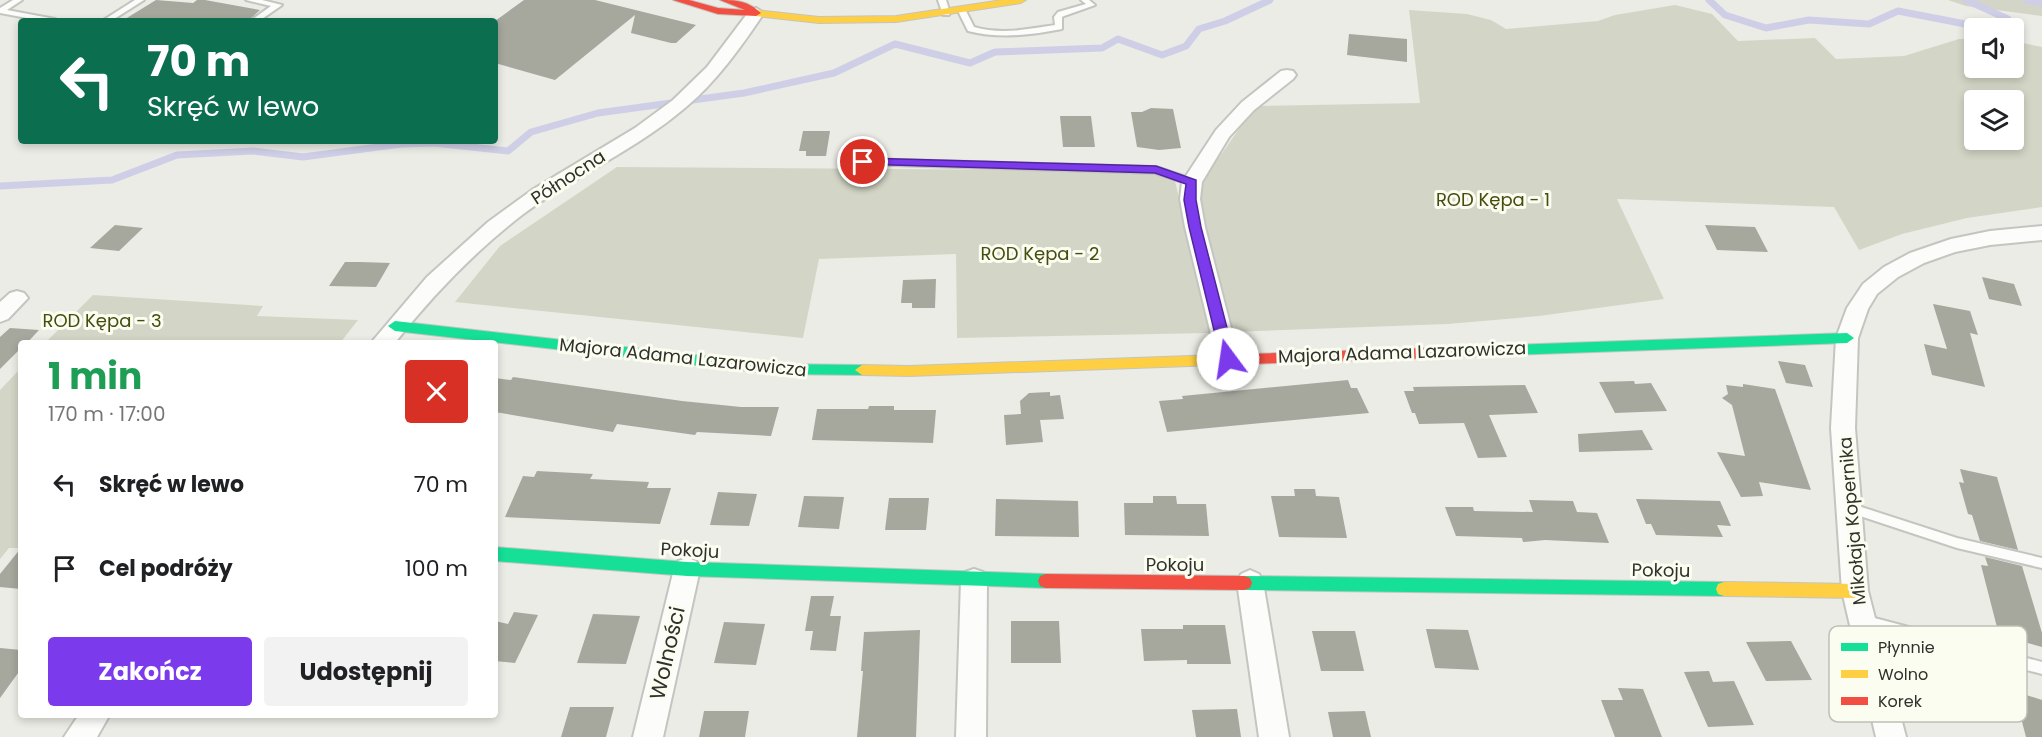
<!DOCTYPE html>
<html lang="pl">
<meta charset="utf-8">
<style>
:root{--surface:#fff;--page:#f2f2f2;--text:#202124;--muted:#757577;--accent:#7c3aed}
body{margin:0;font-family:Poppins,sans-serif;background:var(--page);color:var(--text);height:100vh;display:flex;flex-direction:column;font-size:22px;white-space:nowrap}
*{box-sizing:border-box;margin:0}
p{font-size:20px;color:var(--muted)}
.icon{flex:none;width:33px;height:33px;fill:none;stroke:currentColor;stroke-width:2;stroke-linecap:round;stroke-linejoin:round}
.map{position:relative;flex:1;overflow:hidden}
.details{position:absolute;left:18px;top:340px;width:480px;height:378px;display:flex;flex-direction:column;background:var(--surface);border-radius:6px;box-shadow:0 3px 9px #0003}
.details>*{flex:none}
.guide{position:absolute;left:18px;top:18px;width:480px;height:126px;border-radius:6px;box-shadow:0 3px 9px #0003;background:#0b6e4f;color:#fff;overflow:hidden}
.buttons{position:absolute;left:1964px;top:18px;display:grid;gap:12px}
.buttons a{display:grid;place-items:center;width:60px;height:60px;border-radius:6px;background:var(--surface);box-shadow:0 3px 9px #0003;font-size:30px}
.pin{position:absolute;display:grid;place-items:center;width:51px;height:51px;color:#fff;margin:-26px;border:3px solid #fff;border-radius:50%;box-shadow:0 2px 6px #0007}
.me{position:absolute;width:66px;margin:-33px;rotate:346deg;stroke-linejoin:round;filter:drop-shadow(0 0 4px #0008)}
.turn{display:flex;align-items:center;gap:21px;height:126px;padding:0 30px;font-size:27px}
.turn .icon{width:78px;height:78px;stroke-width:2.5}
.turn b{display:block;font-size:42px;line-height:51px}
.round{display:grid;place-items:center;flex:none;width:63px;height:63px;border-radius:6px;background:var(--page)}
.overview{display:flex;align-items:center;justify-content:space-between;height:102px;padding:0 30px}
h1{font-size:36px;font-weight:700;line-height:45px;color:#1e9e55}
.button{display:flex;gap:12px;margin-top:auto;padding:12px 30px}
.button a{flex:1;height:69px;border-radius:6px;background:var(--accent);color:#fff;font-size:24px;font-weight:700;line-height:69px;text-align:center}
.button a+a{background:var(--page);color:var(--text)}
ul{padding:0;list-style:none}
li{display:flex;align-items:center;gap:18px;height:84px;padding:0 30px}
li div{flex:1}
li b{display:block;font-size:22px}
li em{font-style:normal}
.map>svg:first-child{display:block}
</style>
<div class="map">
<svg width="2042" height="737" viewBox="0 0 2042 737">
<rect width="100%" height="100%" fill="#ebece5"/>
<path fill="#d3d6c6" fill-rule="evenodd" d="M1948 0H2042V16L1966 6Z
M1675 5 1712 14 1738 41 1815 38 1836 59 1904 56 1959 39H1974V68H2013V41L2042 47V207L1967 218 1902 234 1859 250 1834 207 1617 199 1664 299 1539 316 1448 324 1231 332 1197 189 1255 106 1420 103 1409 10 1467 14 1491 20 1506 29 1598 21 1615 15ZM1974 100H2013V140H1974Z
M617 167 1144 171 1161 174 1175 181 1210 333 957 338 956 254 819 259 803 338 455 302 500 246Z
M93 295 263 306 257 316 358 320 340 343H45Z
M21 368V548H9L0 559V390Z"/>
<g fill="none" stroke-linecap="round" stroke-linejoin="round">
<path stroke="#cecfe6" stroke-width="7" d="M1709 0 1725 15 1766 28 1809 20 1869 24 1898 11 1986 28
M1966 0 2008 19V25L2001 28
M2026 0 2042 3
M0 186 112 180 177 155 253 151 303 157 401 144 434 143 508 151 531 132 598 113 744 93 834 73 895 44 970 63 995 52 1102 48 1118 39 1162 55 1186 46 1199 29 1225 21 1270 0"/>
</g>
<path fill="#a6a79d" d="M156 0 193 3 197 0H205L260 10 248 21H122Z
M524 0H595L696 25 676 43H671L631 33 635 15 555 80 495 63V21Z
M1349 34 1407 39V62L1347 55Z
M1151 108 1173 109 1181 148 1159 150 1137 147 1131 112H1142Z
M1060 116H1091L1095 147H1063Z
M803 131H830L826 156H806V151H799Z
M115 225 143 228 119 251 90 248Z
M1705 225 1755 227 1768 252 1717 250Z
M345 262H360L390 263 376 287 329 286Z
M1982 277 2014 284 2022 306 1989 299Z
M936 279 935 308H912V303H901L903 280Z
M1933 304 1970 311 1978 335 1970 333 1985 387 1932 375 1924 344 1947 349Z
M10 328 39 330 26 344H21V348L0 369V337Z
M1778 361 1805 365 1813 387 1786 383Z
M513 377 682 401 741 407H779L771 436 697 432 695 435 617 424 613 432 495 412V378L511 380Z
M1348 380 1351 388H1357L1369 413 1167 432 1159 401 1183 399 1182 396Z
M1634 381 1635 384 1651 383 1667 411 1615 413 1599 382Z
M1743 384 1775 389 1811 490 1759 482 1763 496 1741 497 1717 452 1745 456 1732 405 1722 398 1728 394 1726 385 1743 387Z
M1525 385 1538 413 1489 415 1507 457 1478 458 1464 423 1419 424 1415 413H1412L1404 391H1414L1413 387Z
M1050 392V396L1060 395 1064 419 1040 420 1043 442 1006 445 1004 415 1021 414 1020 401 1029 393Z
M869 406H894V410H936L933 443 812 440 817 409H868Z
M1642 430 1653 450 1579 452 1578 434Z
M1960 469 1997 477 2018 550 1980 541 1972 515 1968 514 1959 482 1964 483Z
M537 471 593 474 590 479 649 482 647 488H671L660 524 505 517 523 476 534 477Z
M1294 489H1315L1316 496 1339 497 1347 538 1279 537 1271 496H1295Z
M718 492 757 494 749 526 710 525Z
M804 496 844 497 839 529 798 527Z
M1153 496H1176L1177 504H1206L1209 536 1125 535 1124 503H1153Z
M889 498H929L926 530H885Z
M996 499 1078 501 1079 537 995 536Z
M1636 499 1720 501 1731 526 1717 525 1723 537 1656 535 1651 524H1646Z
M1529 500 1573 501 1577 512 1597 513 1609 543 1545 540 1523 542 1522 538 1456 536 1445 507H1473L1474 511 1533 512Z
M21 548V589L0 587V574Z
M1985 557 2022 566 2042 633V647L1999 635 1981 565 1988 566Z
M811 596H834L830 616H841L836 651 810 650 813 631H805Z
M514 612 538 615 515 663 495 661V621L508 624Z
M593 614 640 616 626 664 577 663Z
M1011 621H1059L1061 663H1011Z
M724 622 765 624 756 665 714 663Z
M1183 625H1225L1231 664H1187V660L1144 661 1141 629H1183Z
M1426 629 1468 630 1479 670 1435 668Z
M920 630 916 737H857L863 671H861L864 632Z
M1312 631H1355L1364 671H1321Z
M1791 641 1812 680 1766 681 1746 642Z
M0 648 21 650V669L0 698Z
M1709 671 1713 682 1734 681 1754 725 1708 727 1684 672Z
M1618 688 1643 689 1662 737H1615L1601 700H1623Z
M2014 691 2042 700V737H2026Z
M570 707H614L606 737H561Z
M1237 709 1241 737H1196L1192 710Z
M704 711H749L745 737H699Z
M1365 711 1371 737H1333L1328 712Z"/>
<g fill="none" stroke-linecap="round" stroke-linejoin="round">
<g stroke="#c4c5c0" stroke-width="4">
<path id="lane" d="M13 0H22L7 10 55 19 59 21H43L0 13V8Z
M135 0H144L111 21H102Z
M246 0H262L282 5 259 21H250L271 6Z
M938 0H946L950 13 949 15H943Z
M1081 0H1089L1095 5 1064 16 1062 17V29C1031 35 999 39 968 31L958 11 965 9 974 27C1001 35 1028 29 1055 25L1054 17 1058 12 1086 4Z
M863 159 1156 167 1195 180 1196 182 1192 185 1155 173 860 164 859 162Z
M1849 503 1957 538 2042 558V568L1957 548 1845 511 1843 508 1845 505Z
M1863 615 2042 662V674L1863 627 1859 625 1857 621 1859 617Z"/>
</g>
<g stroke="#c4c5c0" stroke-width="4">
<path id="street" d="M756 8 764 13C741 47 717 81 686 107 636 150 574 176 522 215 474 252 432 296 394 344H370L427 277 488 222 532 190 635 128 673 100 707 67 750 10Z
M1287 70 1293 71 1296 75 1293 79 1254 110 1229 137 1202 182 1200 199 1205 227 1239 359 1236 365 1228 367 1220 365 1217 359 1185 227 1180 199 1182 182 1216 130 1242 102 1281 71Z
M2042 226V240L1990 245 1955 252 1924 263 1898 277 1877 294 1868 309 1858 338 1855 428 1868 591 1906 737H1876L1842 591 1831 428 1836 338 1847 308 1863 284 1884 267 1910 253 1951 239 1990 231Z
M17 291 24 293 28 298 8 319 0 322V302L10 293Z
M687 558 696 561 700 569 663 737H633L674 569 678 561Z
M974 569 983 572 987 580 986 737H956L961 580 965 572Z
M1250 570 1259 574 1263 582 1289 737H1259L1237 582 1241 574Z
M78 716H109L97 737H64Z"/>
</g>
<g stroke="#c4c5c0" stroke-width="2">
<path id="fast" d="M395 321 774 364 862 365 869 370 862 375 774 374 395 331 388 326Z
M1847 333 1854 338 1847 343 1457 357 1450 352 1457 347Z
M495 547 687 562 1046 574 1052 576 1054 581 1052 586 1046 588 687 576 495 561Z
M1244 576 1724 582 1730 584 1732 589 1730 594 1724 596 1244 590 1238 588 1236 583 1238 578Z"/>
</g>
<g stroke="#c4c5c0" stroke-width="2">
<path id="slow" d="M1002 0H1026L1021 3 896 22 819 23 756 16 751 13 756 10 819 17 896 16Z
M1218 355 1225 360 1218 365 909 376 862 375 855 370 862 365 909 366Z
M1724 582 1855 584 1861 586 1863 591 1861 596 1855 598 1724 596 1718 594 1716 589 1718 584Z"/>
</g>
<g stroke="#c4c5c0" stroke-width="2">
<path id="jam" d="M673 0H689L718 8 745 10 720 0C737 0 748 1 761 13L756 16 718 14Z
M1457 347 1464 352 1457 357 1218 365 1211 360 1218 355Z
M1046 574 1244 576 1250 578 1252 583 1250 588 1244 590 1046 588 1040 586 1038 581 1040 576Z"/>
</g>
<use href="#lane" fill="#fcfcfb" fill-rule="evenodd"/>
<use href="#street" fill="#fcfcfb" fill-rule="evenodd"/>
<use href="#fast" fill="#16e098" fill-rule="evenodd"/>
<use href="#slow" fill="#ffcf43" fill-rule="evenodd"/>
<use href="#jam" fill="#f24e42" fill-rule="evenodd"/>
</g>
<path fill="#7c3aed" stroke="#51269a" stroke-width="1.5" d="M863 158 1156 166 1196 180V200L1201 227 1235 359 1228 364 1221 359 1189 227 1184 200 1186 184 1155 173 859 164 858 162Z"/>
<g text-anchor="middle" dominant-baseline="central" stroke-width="6" stroke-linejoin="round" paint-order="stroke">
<g font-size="18" fill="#30312c" stroke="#fafdf0">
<text transform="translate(568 177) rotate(-33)">Północna</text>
<text transform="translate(1402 352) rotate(-2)">Majora Adama Lazarowicza</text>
<text transform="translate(683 357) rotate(6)">Majora Adama Lazarowicza</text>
<text transform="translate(1852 521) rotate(-95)">Mikołaja Kopernika</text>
<text transform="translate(690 550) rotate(3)">Pokoju</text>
<text x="1175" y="564">Pokoju</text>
<text transform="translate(1661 570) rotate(1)">Pokoju</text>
</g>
<g font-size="18" fill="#464c0e" stroke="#fafdf0">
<text x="1493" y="199">ROD Kępa - 1</text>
<text x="1040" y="253">ROD Kępa - 2</text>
<text x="102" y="320">ROD Kępa - 3</text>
</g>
<g font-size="21" fill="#30312c" stroke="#fafdf0">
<text transform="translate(667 653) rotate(-77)">Wolności</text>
</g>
</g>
<rect x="1829" y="626" width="198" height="96" rx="9" fill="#fafdf0" stroke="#bdc0b5" stroke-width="1.5"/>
<rect x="1841" y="643" width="27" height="8" fill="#16e098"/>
<rect x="1841" y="670" width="27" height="8" fill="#ffcf43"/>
<rect x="1841" y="697" width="27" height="8" fill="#f24e42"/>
<g font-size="16" fill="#30312c">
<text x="1878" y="653">Płynnie</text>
<text x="1878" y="680">Wolno</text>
<text x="1878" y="707">Korek</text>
</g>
</svg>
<div class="buttons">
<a><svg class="icon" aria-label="sound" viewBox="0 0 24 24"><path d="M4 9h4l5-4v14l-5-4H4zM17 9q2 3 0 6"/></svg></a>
<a><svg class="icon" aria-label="layers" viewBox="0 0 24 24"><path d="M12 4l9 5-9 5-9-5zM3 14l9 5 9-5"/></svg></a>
</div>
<div class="pin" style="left:863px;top:162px;background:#d93025"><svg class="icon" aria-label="arrive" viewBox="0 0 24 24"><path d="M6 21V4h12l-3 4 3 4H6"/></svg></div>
<svg class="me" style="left:1228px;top:359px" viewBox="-20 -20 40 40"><circle r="19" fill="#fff"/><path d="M0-13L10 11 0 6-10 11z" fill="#7c3aed"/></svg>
<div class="guide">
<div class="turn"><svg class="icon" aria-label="left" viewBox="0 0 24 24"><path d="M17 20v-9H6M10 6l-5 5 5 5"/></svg><div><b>70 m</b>Skręć w lewo</div></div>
</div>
<section class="details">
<div class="overview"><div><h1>1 min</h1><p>170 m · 17:00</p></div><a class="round" style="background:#d93025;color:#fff"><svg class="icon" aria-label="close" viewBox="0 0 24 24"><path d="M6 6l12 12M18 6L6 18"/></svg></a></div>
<ul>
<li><svg class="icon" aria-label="left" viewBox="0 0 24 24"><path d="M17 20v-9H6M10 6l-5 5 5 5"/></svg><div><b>Skręć w lewo</b></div><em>70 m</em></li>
<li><svg class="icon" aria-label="arrive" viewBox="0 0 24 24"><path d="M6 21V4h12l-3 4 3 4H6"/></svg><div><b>Cel podróży</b></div><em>100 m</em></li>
</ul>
<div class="button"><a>Zakończ</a><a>Udostępnij</a></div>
</section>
</div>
